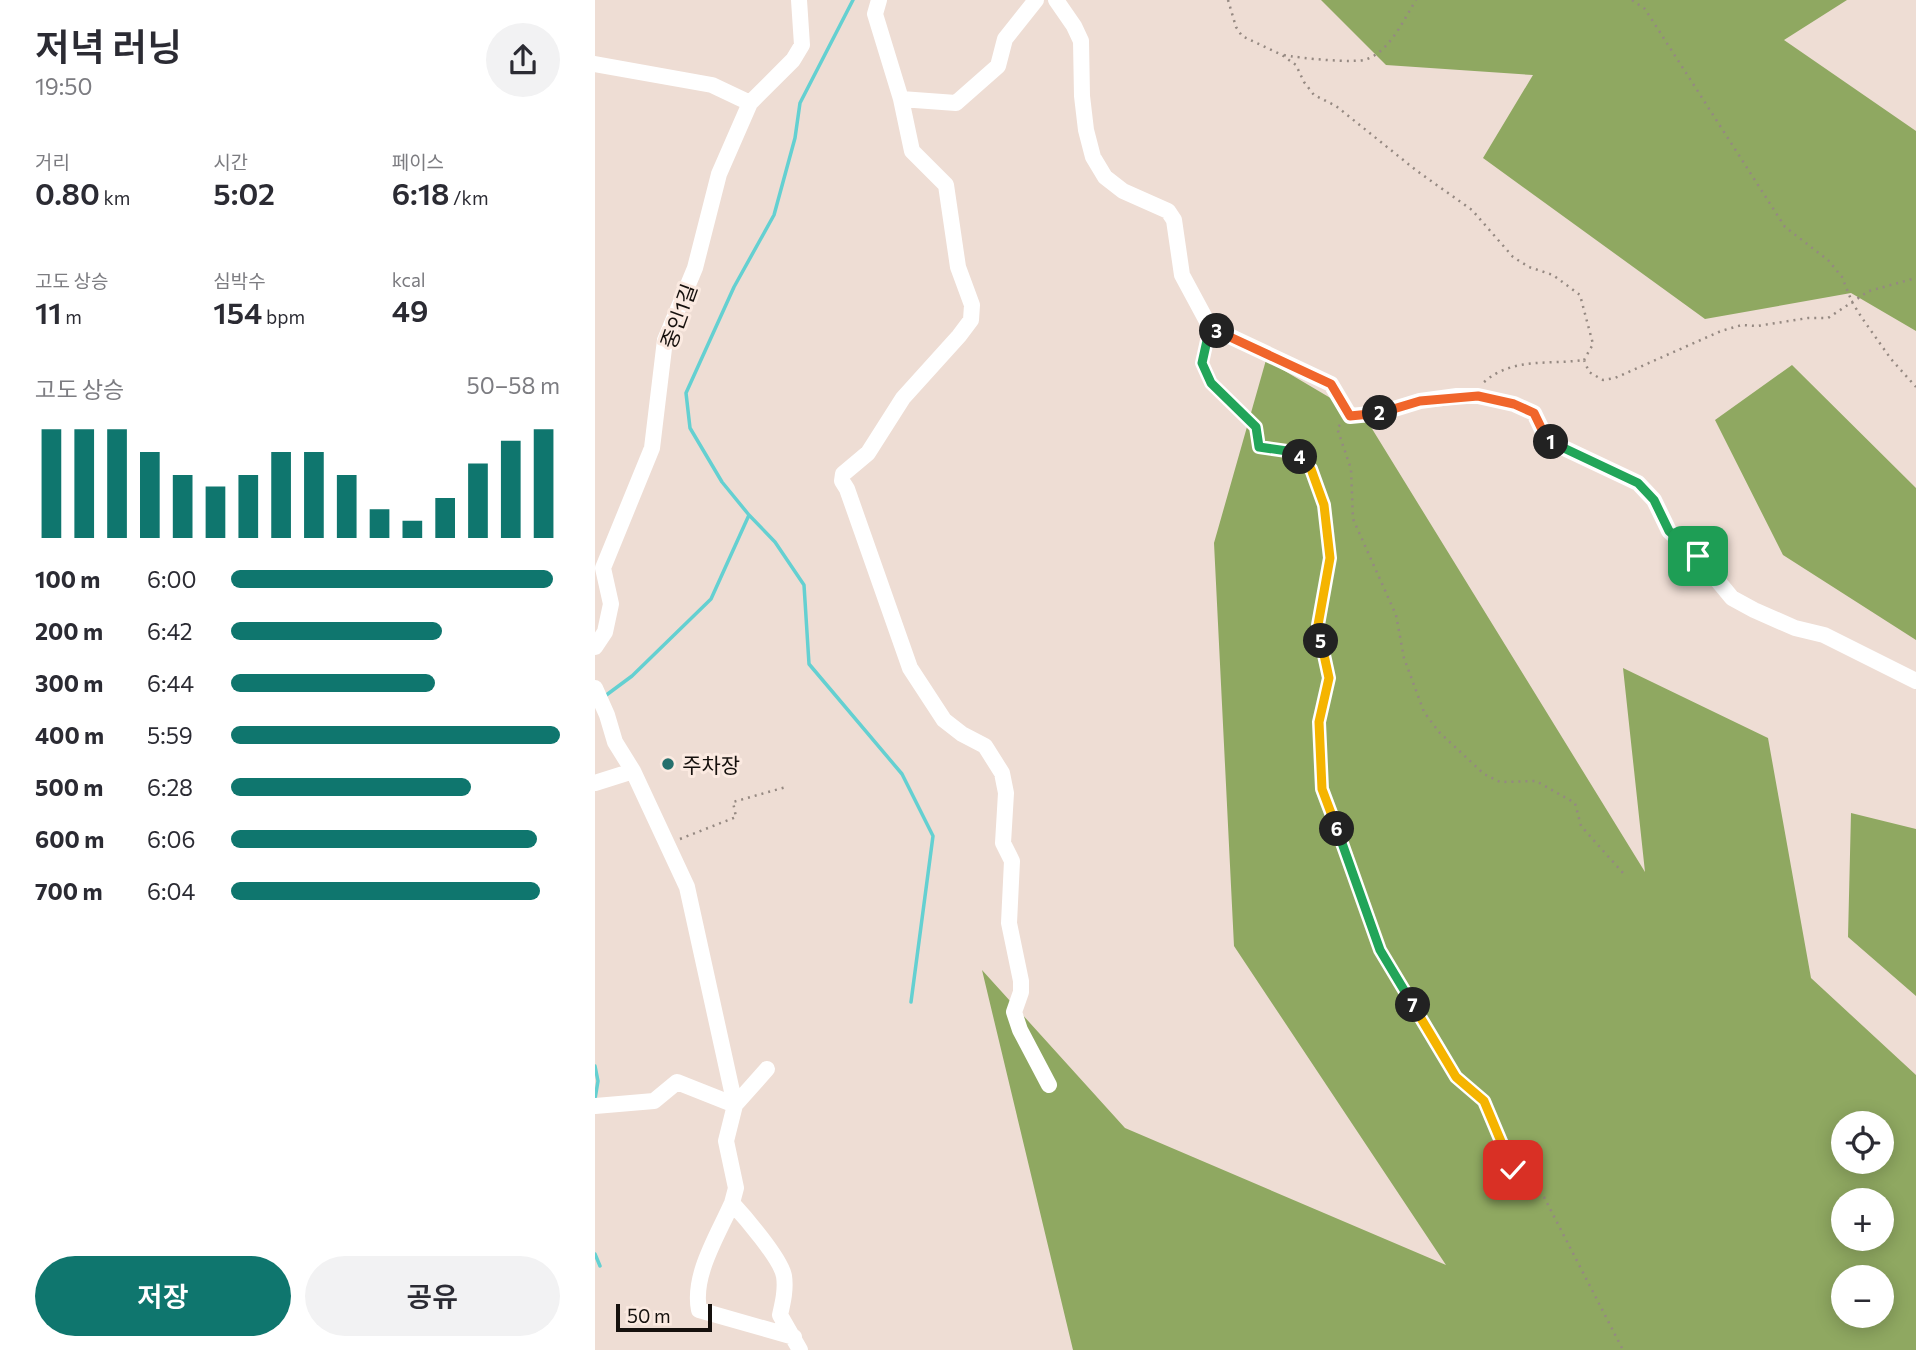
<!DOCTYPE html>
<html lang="ko">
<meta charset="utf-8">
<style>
:root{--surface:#fff;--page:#f2f2f3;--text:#2b2b33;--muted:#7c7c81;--accent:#0f766e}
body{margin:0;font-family:Commissioner,"Noto Sans KR",sans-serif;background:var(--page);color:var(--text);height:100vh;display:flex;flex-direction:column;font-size:26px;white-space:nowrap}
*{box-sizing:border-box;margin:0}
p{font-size:23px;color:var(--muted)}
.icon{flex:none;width:38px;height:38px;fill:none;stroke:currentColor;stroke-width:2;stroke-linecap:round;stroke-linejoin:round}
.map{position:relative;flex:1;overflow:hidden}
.sheet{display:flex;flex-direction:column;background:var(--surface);width:595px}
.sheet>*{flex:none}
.buttons{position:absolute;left:1236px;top:1111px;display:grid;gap:14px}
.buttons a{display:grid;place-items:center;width:63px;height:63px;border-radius:50%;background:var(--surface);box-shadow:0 4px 18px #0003;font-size:35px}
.scale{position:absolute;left:21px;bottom:18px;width:96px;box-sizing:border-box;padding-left:7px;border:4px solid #15100d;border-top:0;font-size:19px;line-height:24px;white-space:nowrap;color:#15100d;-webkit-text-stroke:5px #fbeae1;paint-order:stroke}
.pin{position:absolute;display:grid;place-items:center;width:60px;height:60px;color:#fff;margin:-30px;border-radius:14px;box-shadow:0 4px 10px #0006}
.km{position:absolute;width:35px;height:35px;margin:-18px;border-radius:50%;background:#222;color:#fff;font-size:19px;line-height:35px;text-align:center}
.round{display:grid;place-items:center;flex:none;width:74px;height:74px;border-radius:37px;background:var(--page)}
.head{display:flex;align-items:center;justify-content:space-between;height:119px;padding:0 35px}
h1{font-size:38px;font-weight:600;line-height:52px}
.metrics{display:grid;grid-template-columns:repeat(3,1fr);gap:10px;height:119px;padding:7px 35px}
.metrics div{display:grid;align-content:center}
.metrics b{font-size:30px;font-weight:600}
.metrics small{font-size:19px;font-weight:400}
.metrics p{font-size:19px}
.chart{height:196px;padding:14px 35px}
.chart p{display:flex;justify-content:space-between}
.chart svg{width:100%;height:126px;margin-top:7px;stroke:var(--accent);stroke-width:6}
.action{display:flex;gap:14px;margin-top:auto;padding:14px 35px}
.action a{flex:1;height:80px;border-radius:42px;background:var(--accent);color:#fff;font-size:28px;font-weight:600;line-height:80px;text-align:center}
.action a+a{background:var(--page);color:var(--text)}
ul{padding:0 35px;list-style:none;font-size:23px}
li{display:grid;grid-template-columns:112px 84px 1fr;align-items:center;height:52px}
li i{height:18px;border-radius:9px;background:var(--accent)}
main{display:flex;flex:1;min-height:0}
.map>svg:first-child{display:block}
</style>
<main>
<section class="sheet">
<div class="head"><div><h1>저녁 러닝</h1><p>19:50</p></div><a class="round"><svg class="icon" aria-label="share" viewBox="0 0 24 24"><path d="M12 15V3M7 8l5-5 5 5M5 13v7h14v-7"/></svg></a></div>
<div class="metrics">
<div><p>거리</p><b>0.80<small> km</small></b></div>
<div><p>시간</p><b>5:02</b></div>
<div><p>페이스</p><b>6:18<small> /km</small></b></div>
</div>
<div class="metrics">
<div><p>고도 상승</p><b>11<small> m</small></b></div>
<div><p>심박수</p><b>154<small> bpm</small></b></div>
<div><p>kcal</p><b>49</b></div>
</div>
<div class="chart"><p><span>고도 상승</span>50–58 m</p>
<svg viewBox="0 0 160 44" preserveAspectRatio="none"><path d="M5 44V6M15 44V6M25 44V6M35 44V14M45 44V22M55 44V26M65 44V22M75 44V14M85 44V14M95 44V22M105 44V34M115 44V38M125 44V30M135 44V18M145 44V10M155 44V6"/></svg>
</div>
<ul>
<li><b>100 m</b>6:00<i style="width:98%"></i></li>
<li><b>200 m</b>6:42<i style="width:64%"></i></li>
<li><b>300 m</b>6:44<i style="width:62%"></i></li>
<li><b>400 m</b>5:59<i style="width:100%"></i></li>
<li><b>500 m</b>6:28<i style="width:73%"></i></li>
<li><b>600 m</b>6:06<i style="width:93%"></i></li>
<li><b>700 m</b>6:04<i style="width:94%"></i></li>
</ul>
<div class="action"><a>저장</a><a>공유</a></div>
</section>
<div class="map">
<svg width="1321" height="1350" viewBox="0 0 1321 1350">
<rect width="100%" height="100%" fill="#eeddd4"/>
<path fill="#8fa861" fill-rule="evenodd" d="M726,0H1252L1189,40L1321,131V331L1256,293L1110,319L888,158L938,75L791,65Z
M671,360L771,419L1050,872L1028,668L1173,738L1216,978L1321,1075V1350H478L387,970L530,1128L851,1265L639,946L619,543ZM1248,1124H1286V1162H1248ZM1248,1200H1286V1239H1248ZM1248,1278H1286V1316H1248Z
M1197,365L1321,488V640L1188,555L1120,420Z
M1256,813L1321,829V996L1253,937Z"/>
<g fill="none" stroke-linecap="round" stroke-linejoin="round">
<path stroke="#64d0d1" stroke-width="3.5" d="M154,515L180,542L209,585L214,664L307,774L338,836L316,1002
M10,696L37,676L116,599L154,515L127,482L95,428L91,393L139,287L179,215L200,138L205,103L258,0
M0,1066L3,1081L0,1099
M0,1254L5,1266"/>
<path stroke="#958982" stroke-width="2.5" stroke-dasharray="2 5" stroke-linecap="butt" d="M633,0L641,27L647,36L687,55L701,65L709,82L719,95L741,106L822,171L877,210L918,257L934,267L958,275L985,295L998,344L989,360
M1037,0L1050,9L1190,227L1233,260L1247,277L1257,302L1267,318L1296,359L1321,387
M689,55C703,58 762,64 772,59C795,51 809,19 821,0
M612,339L607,364L616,383L661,427L664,447L699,452L716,469L729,505L735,558L723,625L734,678L724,722L727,789L785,950L861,1077L889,1101L918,1170L949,1197L1028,1350
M989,360L994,372L1008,380L1020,378L1126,331L1147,325L1162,326L1213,318H1233L1274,291L1321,278
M889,382C918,357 953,365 989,360
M745,425L742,428L756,469L758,519L801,615L809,658L829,712L844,732L889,774L905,782L941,781L980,803L986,826L1028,873
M85,839L141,817L138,802L191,787"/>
<path stroke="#fff" stroke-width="16" d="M284,0L280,14L306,99L317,151L351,185L363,267L377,305L376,320L364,336L308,398L273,453L248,474L247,481L252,489L315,668L349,720L367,734L390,746L407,773L411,793L408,843L417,861L414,923L426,981V992L419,1012L425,1030L454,1085
M461,0L479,26L486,41L487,96L491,130L498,157L510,177L528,191L573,211L579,220L587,275L615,327L736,384L755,416L786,413L825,401L862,396H883L919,404L939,413L952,440L1043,483L1059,500L1074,531L1103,557L1137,598L1159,610L1200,628L1229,635L1321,681
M0,64L117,85L155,103
M306,99L361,103L403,66L410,39L441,0
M0,647L10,632L16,604L8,568L57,448L70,340L100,268L124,174L155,103L198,60L207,45L204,0
M0,688L12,715L20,742L38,771L92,887L140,1105L131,1141L141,1188L137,1203C150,1217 186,1259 189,1276C191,1289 188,1302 185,1315L205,1350
M0,783L38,771
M0,1106L59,1101L82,1082L140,1105L172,1069
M137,1203C123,1235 97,1275 104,1310L199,1337"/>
</g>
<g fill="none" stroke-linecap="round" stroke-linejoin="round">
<g stroke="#fff" stroke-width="14">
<path id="split-1" d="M956,442L1043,483L1059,500L1074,531L1103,556"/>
</g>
<g stroke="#fff" stroke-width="14">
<path id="split-2" d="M785,413L825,401L883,396L919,404L939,413L952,440L956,442"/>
</g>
<g stroke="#fff" stroke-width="14">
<path id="split-3" d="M622,331L736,384L755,416L785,413"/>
</g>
<g stroke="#fff" stroke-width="14">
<path id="split-4" d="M622,331L615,327L607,363L616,383L661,427L664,447L699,452L705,457"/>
</g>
<g stroke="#fff" stroke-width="14">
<path id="split-5" d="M705,457L716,469L729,505L735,558L723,625L726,641"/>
</g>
<g stroke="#fff" stroke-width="14">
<path id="split-6" d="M726,641L734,678L724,722L727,789L742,829"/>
</g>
<g stroke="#fff" stroke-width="14">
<path id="split-7" d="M742,829L785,950L818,1005"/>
</g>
<g stroke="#fff" stroke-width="14">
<path id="split-8" d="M818,1005L861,1077L889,1101L918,1170"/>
</g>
<use href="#split-1" stroke="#22a559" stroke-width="9"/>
<use href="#split-2" stroke="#f0652b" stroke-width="9"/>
<use href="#split-3" stroke="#f0652b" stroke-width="9"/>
<use href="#split-4" stroke="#22a559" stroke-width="9"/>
<use href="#split-5" stroke="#f5b400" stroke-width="9"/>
<use href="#split-6" stroke="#f5b400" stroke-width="9"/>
<use href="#split-7" stroke="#22a559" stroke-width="9"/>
<use href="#split-8" stroke="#f5b400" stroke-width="9"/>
</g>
<circle fill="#25706d" stroke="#fbeae1" stroke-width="2.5" cx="73" cy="764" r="7"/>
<g text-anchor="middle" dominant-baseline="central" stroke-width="6" stroke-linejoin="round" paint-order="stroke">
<g font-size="21" fill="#15100d" stroke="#fbeae1">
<text transform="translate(83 316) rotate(-70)">중인1길</text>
</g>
<g font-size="21" fill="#15100d" stroke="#fbeae1" text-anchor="start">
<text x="87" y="764">주차장</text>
</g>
</g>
</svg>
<div class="buttons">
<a><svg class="icon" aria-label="locate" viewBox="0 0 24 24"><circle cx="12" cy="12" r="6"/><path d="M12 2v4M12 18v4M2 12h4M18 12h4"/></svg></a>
<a>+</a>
<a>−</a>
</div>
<div class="scale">50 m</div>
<div class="pin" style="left:1103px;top:556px;background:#1e9e55"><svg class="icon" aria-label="arrive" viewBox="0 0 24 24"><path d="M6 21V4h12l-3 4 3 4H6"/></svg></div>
<div class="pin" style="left:918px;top:1170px;background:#d93025"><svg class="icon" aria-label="check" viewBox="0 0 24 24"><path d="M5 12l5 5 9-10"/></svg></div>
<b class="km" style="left:956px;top:442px">1</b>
<b class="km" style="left:785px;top:413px">2</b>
<b class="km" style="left:622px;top:331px">3</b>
<b class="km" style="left:705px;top:457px">4</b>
<b class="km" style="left:726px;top:641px">5</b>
<b class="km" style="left:742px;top:829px">6</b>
<b class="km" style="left:818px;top:1005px">7</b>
</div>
</main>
